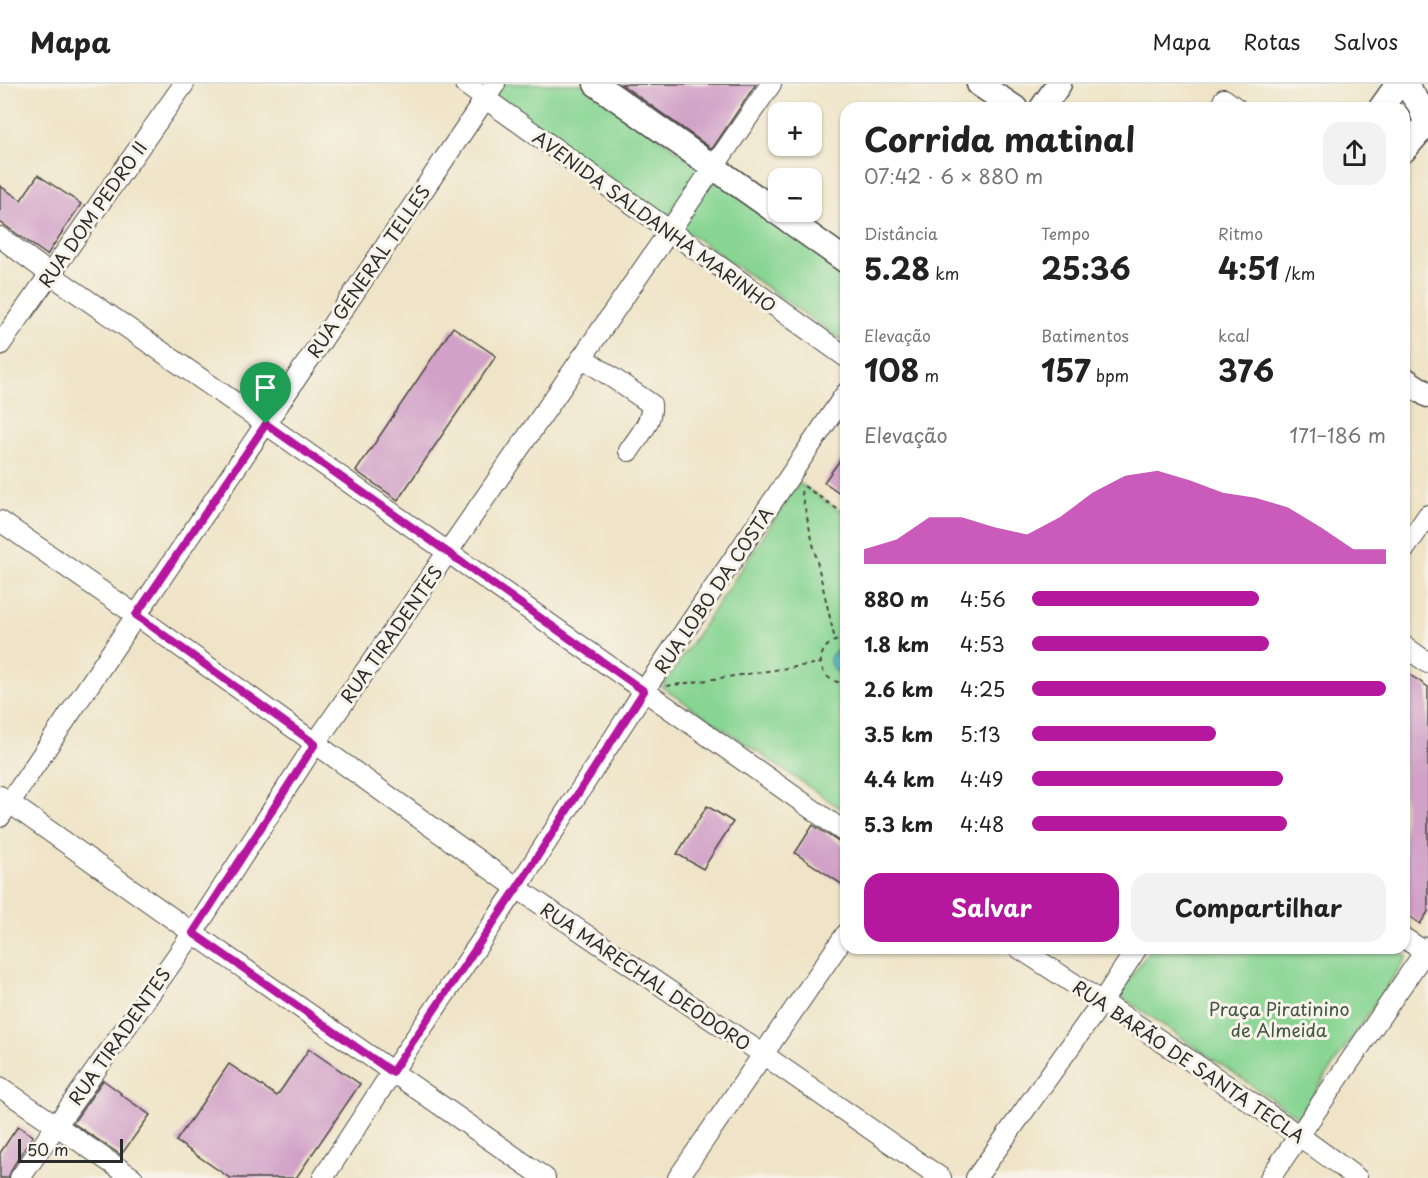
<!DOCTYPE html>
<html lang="pt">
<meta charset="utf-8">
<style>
:root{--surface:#fff;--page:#f2f2f2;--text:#222;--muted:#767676;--line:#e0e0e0;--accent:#b5179e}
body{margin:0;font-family:"Playpen Sans",sans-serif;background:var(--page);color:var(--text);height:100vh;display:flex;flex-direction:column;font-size:22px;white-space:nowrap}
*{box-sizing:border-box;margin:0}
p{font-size:20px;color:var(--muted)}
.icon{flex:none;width:33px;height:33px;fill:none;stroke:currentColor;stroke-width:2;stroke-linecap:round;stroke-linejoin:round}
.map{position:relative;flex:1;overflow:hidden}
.panel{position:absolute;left:840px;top:18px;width:570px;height:852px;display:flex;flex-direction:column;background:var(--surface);border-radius:18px;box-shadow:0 2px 4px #0004}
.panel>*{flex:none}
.fabs{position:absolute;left:768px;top:18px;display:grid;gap:12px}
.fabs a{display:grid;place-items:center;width:54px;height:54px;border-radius:12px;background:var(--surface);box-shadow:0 2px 4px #0004;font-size:30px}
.scale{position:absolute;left:18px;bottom:15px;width:105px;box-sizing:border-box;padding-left:6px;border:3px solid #2b2b2b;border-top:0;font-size:16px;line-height:21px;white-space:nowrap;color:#2b2b2b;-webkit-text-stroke:4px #f7f3e8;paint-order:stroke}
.pin{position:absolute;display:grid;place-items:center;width:51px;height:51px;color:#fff;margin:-62px -26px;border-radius:50% 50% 50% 0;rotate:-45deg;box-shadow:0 0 6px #0007}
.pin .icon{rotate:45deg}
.round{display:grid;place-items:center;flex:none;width:63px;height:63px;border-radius:18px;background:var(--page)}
.head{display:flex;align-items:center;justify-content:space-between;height:102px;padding:0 24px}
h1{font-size:33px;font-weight:700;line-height:45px}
.stats{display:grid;grid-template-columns:repeat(3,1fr);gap:9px;height:102px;padding:6px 24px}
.stats div{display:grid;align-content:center}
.stats b{font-size:30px;font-weight:700}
.stats small{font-size:16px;font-weight:400}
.stats p{font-size:16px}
.chart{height:168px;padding:12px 24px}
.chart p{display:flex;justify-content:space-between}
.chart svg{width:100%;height:108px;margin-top:6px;fill:var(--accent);opacity:.7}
.primary-button{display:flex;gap:12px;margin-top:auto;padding:12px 24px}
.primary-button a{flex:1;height:69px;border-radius:18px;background:var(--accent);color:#fff;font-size:24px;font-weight:700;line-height:69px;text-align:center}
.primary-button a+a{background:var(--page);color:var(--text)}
ul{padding:0 24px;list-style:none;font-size:20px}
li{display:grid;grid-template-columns:96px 72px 1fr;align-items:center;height:45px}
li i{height:15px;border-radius:8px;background:var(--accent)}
header{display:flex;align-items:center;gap:36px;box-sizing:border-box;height:84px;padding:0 30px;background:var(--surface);border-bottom:2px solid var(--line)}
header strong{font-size:28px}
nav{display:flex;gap:33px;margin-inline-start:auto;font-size:21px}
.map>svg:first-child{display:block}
</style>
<header>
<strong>Mapa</strong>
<nav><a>Mapa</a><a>Rotas</a><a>Salvos</a></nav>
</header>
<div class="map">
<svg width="1428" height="1094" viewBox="0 0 1428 1094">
<rect width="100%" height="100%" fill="#f7f3e8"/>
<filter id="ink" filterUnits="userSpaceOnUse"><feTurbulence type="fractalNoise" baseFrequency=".0167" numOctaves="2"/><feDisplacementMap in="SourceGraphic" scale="12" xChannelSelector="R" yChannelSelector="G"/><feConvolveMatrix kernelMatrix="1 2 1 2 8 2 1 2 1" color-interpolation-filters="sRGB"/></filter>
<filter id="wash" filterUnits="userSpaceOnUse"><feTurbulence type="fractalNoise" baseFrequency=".008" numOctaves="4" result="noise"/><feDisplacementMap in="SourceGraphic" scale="24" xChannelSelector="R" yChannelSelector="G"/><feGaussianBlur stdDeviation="1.35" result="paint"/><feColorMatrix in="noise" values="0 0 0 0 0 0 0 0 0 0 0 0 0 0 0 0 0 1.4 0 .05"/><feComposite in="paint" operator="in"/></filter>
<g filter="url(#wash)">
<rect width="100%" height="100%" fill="#efe4c7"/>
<path fill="#88d593" stroke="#5a805f" stroke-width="1.5" d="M502,0H584L702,84L668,133L493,13Z
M715,93L846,187V259L679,142Z
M799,399L846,431V728L662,603Z
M1151,864H1394L1407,873L1298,1033L1119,911Z"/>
<path fill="#49b4c7" stroke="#3a7079" stroke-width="1.5" d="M843,564L846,565V589C827,590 824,568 843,564Z"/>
<g id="blocks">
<path fill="#d1a1c7" d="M621,0H756L712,65Z
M38,91L81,120L47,171L0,138V102L21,116Z
M453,243L496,272L398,416L356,387Z
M846,368V413L824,398Z
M1404,587L1428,603V828L1420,840L1404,828Z
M707,722L733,738L703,785L677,770Z
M813,741L846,763V803L795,769Z
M309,965L360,1000L296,1094H230L176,1057L229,980L277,1012Z
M103,996L121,1009L120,1010L150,1031L121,1071L73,1039Z
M18,1042L33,1052L14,1081L8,1094H0V1069Z"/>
</g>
</g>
<g filter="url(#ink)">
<use href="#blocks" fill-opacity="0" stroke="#484742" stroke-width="1.5"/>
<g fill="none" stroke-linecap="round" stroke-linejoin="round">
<g stroke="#484742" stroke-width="22">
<path id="minor" d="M465,0L846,273
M1224,15L1236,24
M0,153L50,190L266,340L846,749
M0,261L184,0
M582,273L651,320C653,338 638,353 629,367
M0,437L136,531L517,804L764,971L941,1094
M1404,466L1428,431
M1404,562L1428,579
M0,712L193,849L545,1094
M0,733L495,0
M1404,854L1428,870
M1019,864C1133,938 1248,1013 1357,1094
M0,1003L133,1094
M20,1094L56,1042L193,849L315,660L771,0
M323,1094L392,988L517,804L644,607L846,309
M678,1094L846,850
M976,1094L1102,918L1137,864
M1270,1094L1428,863"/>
</g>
<g stroke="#484742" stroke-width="27">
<path id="major" d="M596,0L846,177
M979,0L1015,24
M1405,0L1420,21L1426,40
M1042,24L1059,0
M1381,24L1398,0
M1404,66L1428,38
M1404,295L1428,311"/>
</g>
<path stroke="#484742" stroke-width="2" stroke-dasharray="4.5 4.5" stroke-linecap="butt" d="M804,402L846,431
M801,407L835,556
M846,555C813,555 812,599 846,599
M667,602L821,579"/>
<use href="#minor" stroke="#fff" stroke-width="20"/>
<use href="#major" stroke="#fff" stroke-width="24"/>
</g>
</g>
<g fill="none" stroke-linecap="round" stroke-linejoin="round" filter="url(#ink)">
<g stroke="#fff" stroke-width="12">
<path id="route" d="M266,340L644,607L517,804L392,988L193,849L315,660L136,531Z"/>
</g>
<use href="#route" stroke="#b5179e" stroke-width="8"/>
</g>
<g text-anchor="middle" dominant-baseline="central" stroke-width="6" stroke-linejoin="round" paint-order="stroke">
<g font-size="18" fill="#2b2b2b" stroke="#f7f3e8">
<text transform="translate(92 130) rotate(-55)">RUA DOM PEDRO II</text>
<text transform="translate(655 137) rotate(36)">AVENIDA SALDANHA MARINHO</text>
<text transform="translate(368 187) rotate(-56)">RUA GENERAL TELLES</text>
<text transform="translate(713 506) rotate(-56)">RUA LOBO DA COSTA</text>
<text transform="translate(391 550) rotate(-55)">RUA TIRADENTES</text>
<text transform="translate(646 892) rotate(34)">RUA MARECHAL DEODORO</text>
<text transform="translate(119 952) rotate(-55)">RUA TIRADENTES</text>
<text transform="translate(1189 977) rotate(34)">RUA BARÃO DE SANTA TECLA</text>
</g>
<g font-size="18" fill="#425645" stroke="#f7f3e8">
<text x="1279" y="924">Praça Piratinino<tspan x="1279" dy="21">de Almeida</tspan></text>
</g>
</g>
</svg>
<div class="fabs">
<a>+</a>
<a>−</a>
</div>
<div class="scale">50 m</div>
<div class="pin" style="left:266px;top:340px;background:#1e9e55"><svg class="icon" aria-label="arrive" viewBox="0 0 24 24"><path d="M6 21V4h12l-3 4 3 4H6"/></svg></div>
<section class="panel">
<div class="head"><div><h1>Corrida matinal</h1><p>07:42 · 6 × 880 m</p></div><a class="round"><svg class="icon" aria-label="share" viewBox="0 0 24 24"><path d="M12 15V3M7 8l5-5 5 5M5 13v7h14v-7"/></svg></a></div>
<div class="stats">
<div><p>Distância</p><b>5.28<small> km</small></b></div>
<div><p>Tempo</p><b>25:36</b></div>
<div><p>Ritmo</p><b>4:51<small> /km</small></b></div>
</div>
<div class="stats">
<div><p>Elevação</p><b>108<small> m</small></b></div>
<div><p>Batimentos</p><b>157<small> bpm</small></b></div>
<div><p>kcal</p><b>376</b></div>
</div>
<div class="chart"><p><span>Elevação</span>171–186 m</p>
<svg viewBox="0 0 160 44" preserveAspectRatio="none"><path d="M0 44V38L10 34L20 25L30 25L40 29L50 32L60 25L70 15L80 8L90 6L100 10L110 15L120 17L130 21L140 29L150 38L160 38V44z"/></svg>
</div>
<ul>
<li><b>880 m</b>4:56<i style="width:64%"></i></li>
<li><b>1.8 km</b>4:53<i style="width:67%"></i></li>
<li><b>2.6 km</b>4:25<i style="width:100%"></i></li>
<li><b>3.5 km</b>5:13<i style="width:52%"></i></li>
<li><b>4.4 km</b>4:49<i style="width:71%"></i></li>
<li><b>5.3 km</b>4:48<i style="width:72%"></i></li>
</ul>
<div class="primary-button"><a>Salvar</a><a>Compartilhar</a></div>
</section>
</div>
